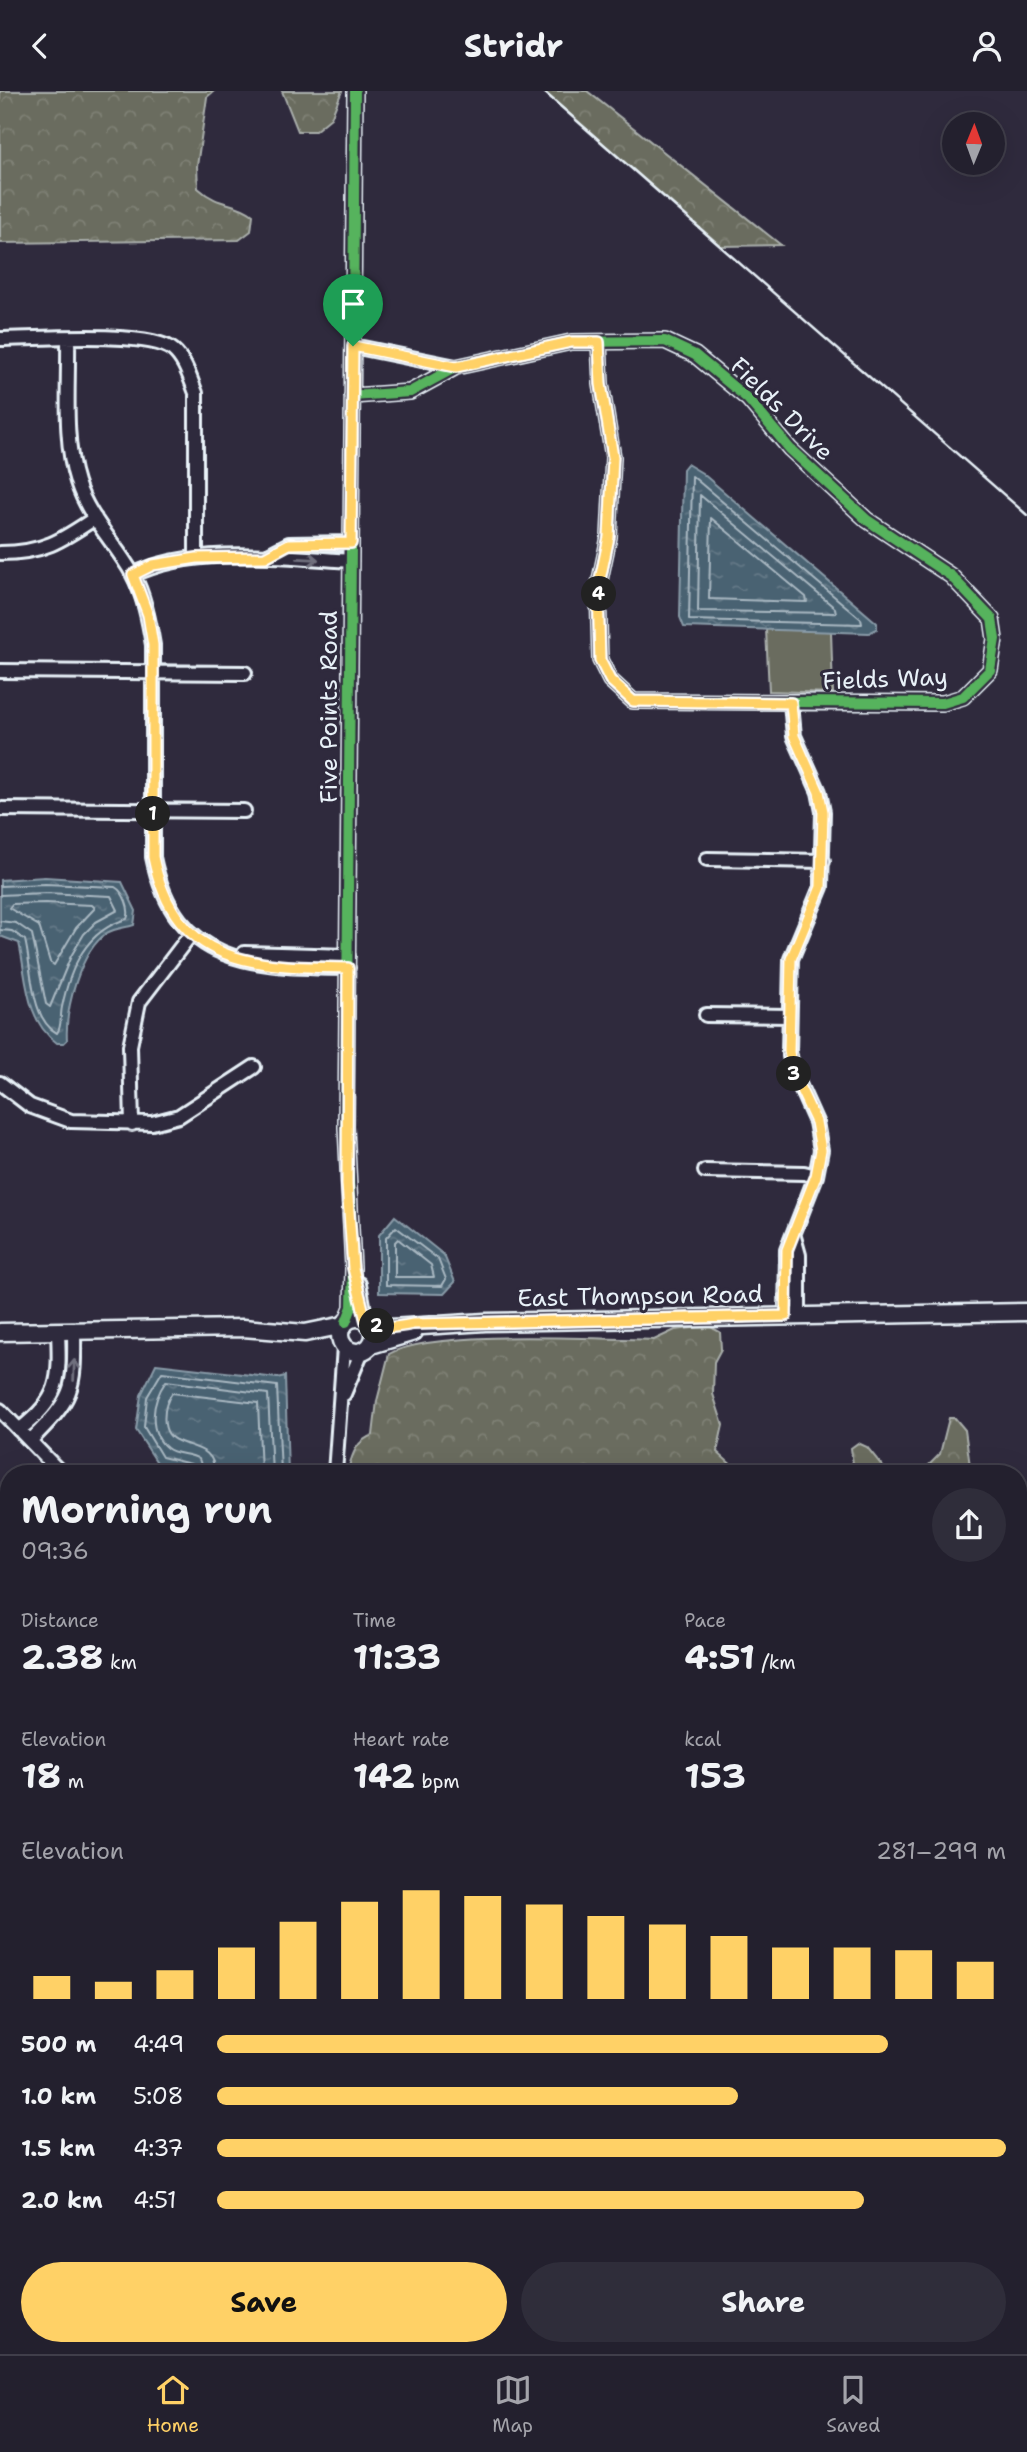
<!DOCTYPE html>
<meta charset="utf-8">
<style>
:root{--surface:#23202e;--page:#2f2d3a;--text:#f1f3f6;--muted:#a3a3aa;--line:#403e4a;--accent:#ffd166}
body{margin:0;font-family:"Shantell Sans",sans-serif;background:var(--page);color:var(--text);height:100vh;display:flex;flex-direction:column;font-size:26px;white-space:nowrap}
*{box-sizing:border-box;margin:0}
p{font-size:23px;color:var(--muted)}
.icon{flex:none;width:38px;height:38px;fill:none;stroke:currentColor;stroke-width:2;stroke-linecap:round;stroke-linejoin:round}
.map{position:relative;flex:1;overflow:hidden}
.side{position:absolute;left:0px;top:1374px;width:1027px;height:891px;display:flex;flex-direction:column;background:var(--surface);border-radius:28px 28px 0 0;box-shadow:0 7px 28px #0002,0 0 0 2px var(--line)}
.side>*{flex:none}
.needle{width:46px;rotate:1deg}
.buttons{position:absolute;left:942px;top:21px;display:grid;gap:14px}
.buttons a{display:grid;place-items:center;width:63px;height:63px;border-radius:50%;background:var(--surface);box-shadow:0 7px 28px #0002,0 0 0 2px var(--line);font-size:35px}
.pin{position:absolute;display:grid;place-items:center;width:60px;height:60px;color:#fff;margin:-72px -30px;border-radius:50% 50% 50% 0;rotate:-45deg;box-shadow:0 0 7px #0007}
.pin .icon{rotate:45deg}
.km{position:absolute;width:35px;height:35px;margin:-18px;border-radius:50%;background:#222;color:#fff;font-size:19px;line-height:35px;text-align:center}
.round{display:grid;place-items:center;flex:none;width:74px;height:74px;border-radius:37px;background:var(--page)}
.head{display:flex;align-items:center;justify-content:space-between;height:119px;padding:0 21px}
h1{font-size:38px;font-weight:700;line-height:52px}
.metrics{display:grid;grid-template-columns:repeat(3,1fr);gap:10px;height:119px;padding:7px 21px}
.metrics div{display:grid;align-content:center}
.metrics b{font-size:35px;font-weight:700}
.metrics small{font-size:19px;font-weight:400}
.metrics p{font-size:19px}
.chart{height:196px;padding:14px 21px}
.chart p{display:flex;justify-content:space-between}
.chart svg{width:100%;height:126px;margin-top:7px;stroke:var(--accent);stroke-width:6}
.button{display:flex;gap:14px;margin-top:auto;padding:14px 21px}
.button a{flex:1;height:80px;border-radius:42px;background:var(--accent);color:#111;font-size:28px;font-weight:700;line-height:80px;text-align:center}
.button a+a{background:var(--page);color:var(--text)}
ul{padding:0 21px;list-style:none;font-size:23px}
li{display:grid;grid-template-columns:112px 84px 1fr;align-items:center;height:52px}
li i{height:18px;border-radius:9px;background:var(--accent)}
header{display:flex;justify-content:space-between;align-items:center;height:91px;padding:0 21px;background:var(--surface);font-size:32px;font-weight:700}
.tabs{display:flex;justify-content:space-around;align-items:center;height:98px;border-top:2px solid var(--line);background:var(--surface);font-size:19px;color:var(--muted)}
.tabs a{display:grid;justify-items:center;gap:4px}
.tabs .active{color:var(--accent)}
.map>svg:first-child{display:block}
</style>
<header><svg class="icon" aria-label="back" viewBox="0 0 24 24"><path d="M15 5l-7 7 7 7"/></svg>Stridr<svg class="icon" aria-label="person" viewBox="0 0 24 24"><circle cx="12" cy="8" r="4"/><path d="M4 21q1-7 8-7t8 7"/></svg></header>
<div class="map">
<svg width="1027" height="2263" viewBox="0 0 1027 2263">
<defs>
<pattern id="forest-crowns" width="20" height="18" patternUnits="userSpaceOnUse" patternTransform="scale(1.75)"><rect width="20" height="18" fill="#6a6c5e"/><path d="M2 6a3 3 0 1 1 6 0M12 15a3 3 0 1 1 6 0" fill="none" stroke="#7f8176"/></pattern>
<pattern id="water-ripples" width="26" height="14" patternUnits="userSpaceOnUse" patternTransform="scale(1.75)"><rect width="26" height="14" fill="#4a6272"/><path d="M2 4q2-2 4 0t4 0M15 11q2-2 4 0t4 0" fill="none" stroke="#647987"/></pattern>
</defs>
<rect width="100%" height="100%" fill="#2f2a3d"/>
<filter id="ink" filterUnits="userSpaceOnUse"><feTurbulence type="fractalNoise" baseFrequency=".0143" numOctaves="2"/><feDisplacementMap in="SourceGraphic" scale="14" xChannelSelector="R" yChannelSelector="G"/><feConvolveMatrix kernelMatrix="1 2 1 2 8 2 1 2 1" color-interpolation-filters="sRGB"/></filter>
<g filter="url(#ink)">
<path fill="url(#forest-crowns)" stroke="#a9aeab" stroke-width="2" d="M0,0H214L207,6L197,75L198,97C220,117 233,109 253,124L251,140L239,149L0,152Z
M282,0H342L331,27L315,40H298Z
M543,0H587L781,154L721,155Z
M709,1235L720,1241L721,1258L714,1271L713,1303L723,1334L717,1361L735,1377L736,1382H347C352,1365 355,1350 373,1344L377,1310L389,1263C432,1238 598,1248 654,1249L675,1239Z
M949,1327H955L965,1339L971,1382H921L940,1363Z
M858,1352L867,1356L888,1382H854L851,1357Z
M1026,1448H1027V1652L1018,1641V1462Z
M1027,1715V1851L1019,1855L1018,1719Z"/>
<path fill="#6a6c5e" stroke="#a9aeab" stroke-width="2" d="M766,538L831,540L833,602L769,600Z"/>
<path fill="url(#water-ripples)" stroke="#899ba8" stroke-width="2" d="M687,373L702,382L877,532V538L869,542L684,536L680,526L683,378Z
M45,786L122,791L136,820L134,834C125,837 115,837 107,842C80,860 65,918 67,949L64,952H57C25,929 27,887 19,852L0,845V789Z
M395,1125L444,1164L455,1191L444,1203L379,1202V1144Z
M156,1273L277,1287L285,1285L288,1382H204L158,1373L136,1339L141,1304Z
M0,2022L9,2031V2224L0,2234Z
M376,2256H437L429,2263H377Z"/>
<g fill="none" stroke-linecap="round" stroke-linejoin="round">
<path stroke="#a9b8c2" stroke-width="2" d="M692,385L861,528L862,533L689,529Z
M700,404L835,517L836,522L698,520Z
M711,427L806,506L807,511L709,508Z
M0,795L45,793L115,796C124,801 131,819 127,828C86,839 70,877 62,916C60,925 62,936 57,942C30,928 32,876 25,849L12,840L0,839
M0,804L45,802L111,805L118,819L96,831L84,843L71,865L50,916L46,913L32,843L16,832L0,830
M45,812L92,814L95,817L76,837L54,874L50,871L39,835L9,817L12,813Z
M396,1136L438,1168L446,1188L442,1195L386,1194V1147Z
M398,1148L431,1174L434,1186H395V1151Z
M196,1382L191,1373L162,1366L144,1336L147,1306L162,1281L277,1295L281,1382
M204,1382L199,1368C190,1362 175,1364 167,1357C147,1340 152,1310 166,1290L268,1303L272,1382
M215,1382C214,1357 196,1358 178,1350C159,1343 163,1315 172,1302L258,1312L261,1382"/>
<path stroke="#899ba8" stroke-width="2.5" d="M297,2263L299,2259"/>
<g stroke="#e8f1f8" stroke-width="18">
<path id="minor" d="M0,248C34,248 150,239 173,259C185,269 190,287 196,302V467
M68,248C69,293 63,348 77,391C88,426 115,452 132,482C144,504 149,530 153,554V766C175,875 254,876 348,877
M353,255L456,276
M352,305L410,301L456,276L571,251L665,250L695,264L748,308L790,358L867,429L951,485L992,528L995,548L990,579L963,606L943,612L633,610L610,589L600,569L598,498L609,446L613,366L601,293L599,251
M0,462C43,462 61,450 95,427
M268,464L289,453L351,452
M133,484C193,454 285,466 351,470
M0,580L245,582
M0,718L244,720
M707,768L823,770
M244,862L348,865
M706,924L789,925
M0,992L30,1015L71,1030L152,1032L179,1025L254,976
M132,1033L130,955L139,911L191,843
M705,1080L804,1082L816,1085
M794,1146L799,1164V1224
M359,1193L366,1230
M786,1225L787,1159L816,1085L821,1059L816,1031L794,982L789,961L791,868L821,796L823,721L819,701L794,645L791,612
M346,1231L352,1216L353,1177L346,1036L355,0
M344,1303L362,1260
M0,1319L61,1382
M19,1339C60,1307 60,1290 58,1240
M30,1350C73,1307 75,1301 74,1240
M335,1382L344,1256
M0,1660L9,1659
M1018,1695L1027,1700
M0,1789H9
M1018,1824H1027
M1018,2179L1027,2180
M1018,2247L1027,2206
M716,2256L723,2263
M74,2263L80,2256
M203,2263L206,2256
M322,2263V2256
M549,2263L557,2256
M1015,2263L1017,2256"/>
</g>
<g stroke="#e8f1f8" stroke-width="21">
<path id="major" d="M340 1244a17 17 0 1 1 34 0a17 17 0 1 1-34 0Z
M370,1234L391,1237L485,1231L1027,1221
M0,1241L243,1237L305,1242L344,1234
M371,1254L414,1241"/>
</g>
<use href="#minor" stroke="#2f2a3d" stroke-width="12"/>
<use href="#major" stroke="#2f2a3d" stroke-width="16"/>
<path stroke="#e8f1f8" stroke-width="2.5" d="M543,0L1027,424"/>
<g stroke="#2f2a3d" stroke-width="15">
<path id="cycleway" d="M352,305L410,301L456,276L571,251L665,250L695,264L748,308L790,358L867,429L951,485L992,528L995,548L990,579L963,606L943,612L633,610L610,589L600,569L598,498L609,446L613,366L601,293L599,251
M346,1231L352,1216L353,1177L346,1036L355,0"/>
</g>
<use href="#cycleway" stroke="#56b35d" stroke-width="10"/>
</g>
<defs><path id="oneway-shaft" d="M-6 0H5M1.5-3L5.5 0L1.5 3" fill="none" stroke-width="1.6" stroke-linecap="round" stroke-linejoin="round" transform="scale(1.75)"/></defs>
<g stroke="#70707e">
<use href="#oneway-shaft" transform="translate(308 468) rotate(3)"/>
<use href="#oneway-shaft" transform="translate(74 1279) rotate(-88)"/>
</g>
</g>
<g fill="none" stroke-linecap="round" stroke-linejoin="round" filter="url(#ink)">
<g stroke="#fff" stroke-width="14">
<path id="route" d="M571,251H599L601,293L613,366L609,446L598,498L600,569L610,589L633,610L791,612L794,645L819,701L823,721L821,796L791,868L789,961L793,982L816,1031L821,1059L816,1085L787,1159L786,1225L413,1233C398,1236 378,1240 366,1230L353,1177L347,1093L348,877C254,876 175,875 153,766V554L148,524L133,484L153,474L197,467L265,466L289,453L351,452L353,255L456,276Z"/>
</g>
<use href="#route" stroke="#ffd166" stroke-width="9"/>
</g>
<g text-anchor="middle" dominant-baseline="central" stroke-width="6" stroke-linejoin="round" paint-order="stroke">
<g font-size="24" fill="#e8f1f8" stroke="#2f2a3d">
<text transform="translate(782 318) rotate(45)">Fields Drive</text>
<text transform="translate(885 588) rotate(-2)">Fields Way</text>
<text transform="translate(329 616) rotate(-90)">Five Points Road</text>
<text transform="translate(640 1205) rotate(-1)">East Thompson Road</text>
</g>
</g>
</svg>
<div class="buttons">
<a><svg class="needle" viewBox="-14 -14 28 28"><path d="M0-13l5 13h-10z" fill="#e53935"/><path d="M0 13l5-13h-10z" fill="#a3a3aa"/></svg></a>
</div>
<div class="pin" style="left:353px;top:255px;background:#1e9e55"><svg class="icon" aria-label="arrive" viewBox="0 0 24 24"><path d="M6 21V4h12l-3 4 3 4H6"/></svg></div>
<b class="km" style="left:153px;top:723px">1</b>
<b class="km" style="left:377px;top:1235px">2</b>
<b class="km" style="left:794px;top:983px">3</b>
<b class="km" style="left:599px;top:503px">4</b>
<section class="side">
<div class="head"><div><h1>Morning run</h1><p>09:36</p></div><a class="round"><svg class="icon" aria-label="share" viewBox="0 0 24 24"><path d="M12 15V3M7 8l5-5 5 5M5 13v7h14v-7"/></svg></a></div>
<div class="metrics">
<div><p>Distance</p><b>2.38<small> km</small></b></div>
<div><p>Time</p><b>11:33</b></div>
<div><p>Pace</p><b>4:51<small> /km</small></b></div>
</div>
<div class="metrics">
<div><p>Elevation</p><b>18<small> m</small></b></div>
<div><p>Heart rate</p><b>142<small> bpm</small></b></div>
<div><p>kcal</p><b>153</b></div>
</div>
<div class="chart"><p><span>Elevation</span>281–299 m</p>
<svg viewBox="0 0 160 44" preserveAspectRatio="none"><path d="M5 44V36M15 44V38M25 44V34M35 44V26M45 44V17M55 44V10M65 44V6M75 44V8M85 44V11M95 44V15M105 44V18M115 44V22M125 44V26M135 44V26M145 44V27M155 44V31"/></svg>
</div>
<ul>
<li><b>500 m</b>4:49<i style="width:85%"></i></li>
<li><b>1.0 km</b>5:08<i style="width:66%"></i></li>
<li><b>1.5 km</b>4:37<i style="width:100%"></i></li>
<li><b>2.0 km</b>4:51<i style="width:82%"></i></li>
</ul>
<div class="button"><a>Save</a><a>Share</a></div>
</section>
</div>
<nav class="tabs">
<a class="active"><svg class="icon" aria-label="home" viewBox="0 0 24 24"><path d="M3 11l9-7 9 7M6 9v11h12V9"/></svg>Home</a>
<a><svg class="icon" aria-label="map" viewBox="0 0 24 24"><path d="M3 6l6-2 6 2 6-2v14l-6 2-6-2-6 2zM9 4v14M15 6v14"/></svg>Map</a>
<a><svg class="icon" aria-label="saved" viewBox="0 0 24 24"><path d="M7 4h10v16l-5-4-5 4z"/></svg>Saved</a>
</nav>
